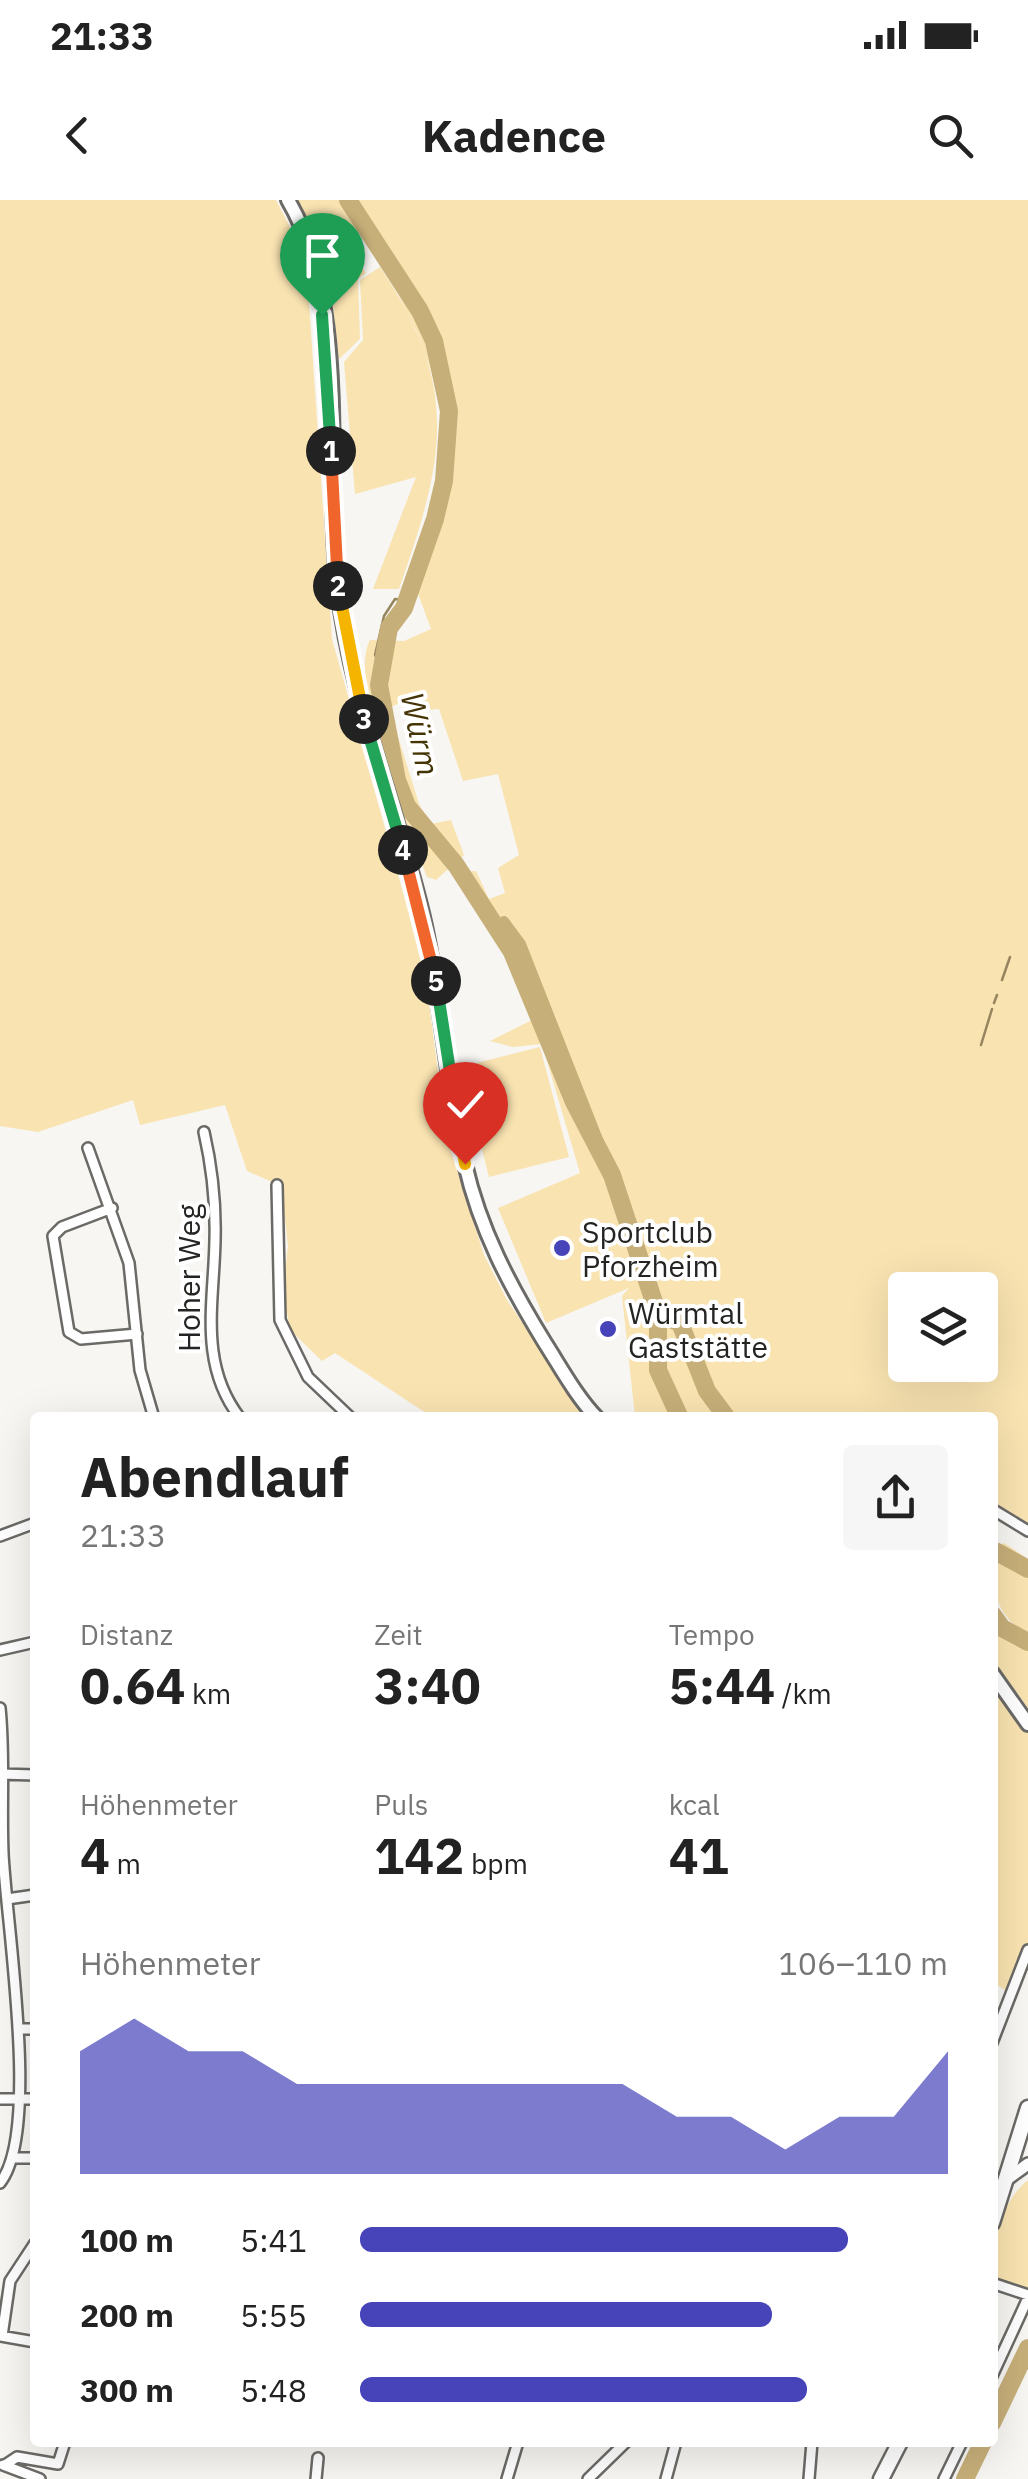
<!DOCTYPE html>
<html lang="de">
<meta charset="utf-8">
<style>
:root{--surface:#fff;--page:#f6f6f6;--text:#222;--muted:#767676;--accent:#4744ba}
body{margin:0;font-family:"IBM Plex Sans",sans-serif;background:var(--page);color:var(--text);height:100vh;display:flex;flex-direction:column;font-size:38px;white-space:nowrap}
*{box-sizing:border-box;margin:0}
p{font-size:32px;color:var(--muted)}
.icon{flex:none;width:55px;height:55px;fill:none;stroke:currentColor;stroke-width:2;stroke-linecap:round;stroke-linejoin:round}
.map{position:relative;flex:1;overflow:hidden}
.sheet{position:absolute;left:30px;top:1212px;width:968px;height:1035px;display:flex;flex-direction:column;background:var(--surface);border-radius:10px;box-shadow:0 10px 40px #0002}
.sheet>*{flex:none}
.buttons{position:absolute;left:888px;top:1072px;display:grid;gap:20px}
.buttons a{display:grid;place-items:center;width:110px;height:110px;border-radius:10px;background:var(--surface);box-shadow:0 10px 40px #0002;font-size:50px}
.pin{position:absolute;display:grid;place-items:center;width:85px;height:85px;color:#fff;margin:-102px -42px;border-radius:50% 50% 50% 0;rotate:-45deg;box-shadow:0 0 10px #0007}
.pin .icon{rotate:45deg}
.km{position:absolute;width:50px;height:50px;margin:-25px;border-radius:50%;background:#222;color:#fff;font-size:28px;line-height:50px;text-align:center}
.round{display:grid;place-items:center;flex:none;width:105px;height:105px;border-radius:10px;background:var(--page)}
.headline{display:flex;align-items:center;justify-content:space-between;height:170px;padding:0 50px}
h1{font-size:55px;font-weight:800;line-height:75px}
.metrics{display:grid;grid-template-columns:repeat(3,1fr);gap:15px;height:170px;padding:10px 50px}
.metrics div{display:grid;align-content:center}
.metrics b{font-size:50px;font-weight:800}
.metrics small{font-size:28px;font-weight:400}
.metrics p{font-size:28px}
.chart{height:280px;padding:20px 50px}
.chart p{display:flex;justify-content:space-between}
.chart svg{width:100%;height:180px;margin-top:10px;fill:var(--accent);opacity:.7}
ul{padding:0 50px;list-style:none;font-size:32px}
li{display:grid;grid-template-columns:160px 120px 1fr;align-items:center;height:75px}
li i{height:25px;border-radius:12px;background:var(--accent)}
.status{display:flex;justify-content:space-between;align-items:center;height:70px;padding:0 50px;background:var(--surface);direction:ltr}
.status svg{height:28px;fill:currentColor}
header{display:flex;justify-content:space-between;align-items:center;height:130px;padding:0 50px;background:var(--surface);font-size:45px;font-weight:800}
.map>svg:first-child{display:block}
</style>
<div class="status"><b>21:33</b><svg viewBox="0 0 49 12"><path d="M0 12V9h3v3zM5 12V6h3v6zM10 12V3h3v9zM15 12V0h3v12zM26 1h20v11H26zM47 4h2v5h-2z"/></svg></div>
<header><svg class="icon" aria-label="back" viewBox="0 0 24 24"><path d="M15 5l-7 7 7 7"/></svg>Kadence<svg class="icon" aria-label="search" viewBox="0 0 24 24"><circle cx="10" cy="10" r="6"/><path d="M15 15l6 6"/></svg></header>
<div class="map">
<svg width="1028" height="2279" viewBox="0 0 1028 2279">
<rect width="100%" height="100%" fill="#f7f6f2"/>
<path fill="#f9e3b1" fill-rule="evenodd" d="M0,0H276L292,31L309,103L332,439L424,767L447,939L484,1055L507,1100L586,1217H432L335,1153L322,1161L290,1130L283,1091L288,1046L281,986L247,971L225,905L140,925L133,900L38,932L0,926Z
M295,0H1028V1328L993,1305L992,1218L635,1217L622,1096L629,1088L546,1123L498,1008L580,973L542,844L513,847L490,841L538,817L515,765L457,672L476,671L489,699L505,693L498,668L519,655L498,574L463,581L439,509L421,510L412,497L389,508L419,604L431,624L451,620L464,655L436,680L427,677C409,627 347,483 370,440L404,441L431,429L416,388L401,390C456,249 459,209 388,74C377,53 387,51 367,27L347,43C322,35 308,22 295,0ZM905,1090H980V1165H905Z
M332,44L357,60L366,73L358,79L360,139L339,159L329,67Z
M380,67C462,187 444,261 399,389H373L416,277L355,294L344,162L363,140L360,80Z
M540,847L569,957L489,977L461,867Z
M1004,1343L1028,1359V1435C993,1413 992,1388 993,1349Z
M992,1420L1028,1450V1508L993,1460Z
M992,1481L1028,1530V1744L1009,1793L993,1782Z
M1028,1980V2092L993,2076C993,2042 1000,2003 1028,1980Z"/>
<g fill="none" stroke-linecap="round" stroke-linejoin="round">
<path stroke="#96855f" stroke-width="2.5" d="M382,465L375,455L384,416L395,399L407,400
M1002,780L1010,757
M994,803L997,795
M981,845L992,809"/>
<path stroke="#c7af79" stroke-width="10" d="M504,721L521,744L612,975"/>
<path stroke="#c7af79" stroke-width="18" d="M348,0L420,111L434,141L449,211L444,281L435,319L404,408L389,428L379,485L397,580L407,606L456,665L512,752L574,902L612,975L658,1114V1170L680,1218
M658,1114L680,1123L707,1191L727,1218
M995,1351L1028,1369
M992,1414L1002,1428L1028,1442
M992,2223L1028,2148
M965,2279L983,2242"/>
<g stroke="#6b6a67" stroke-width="14">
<path id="minor" d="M204,932C212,967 216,1003 215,1040C214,1102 198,1164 240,1218
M88,948L129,1063L140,1170L154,1218
M277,985L280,1120L308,1177L351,1218
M112,1008L62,1027L53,1036L69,1132L81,1139L137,1134
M992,1309L1028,1331
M0,1336L35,1323
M0,1450L35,1442
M0,1508C5,1556 1,1605 3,1653C6,1723 41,1932 0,1983
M0,1574L35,1575
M7,1699L35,1695
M19,1829H35
M992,1843L1028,1750
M0,1899H35
M15,1958H35
M992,2083L1028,2095
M0,2136L35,2142
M2,2136L10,2081L35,2043
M992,2176L1028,2098
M3,2265L40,2279
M5,2265L17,2257L58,2264L65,2242
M316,2279L318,2258
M507,2279L518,2242
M588,2279L626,2242
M666,2279L676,2242
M809,2279L812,2242
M944,2279L962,2242"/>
</g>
<g stroke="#6b6a67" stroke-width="16">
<path id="tertiary" d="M1006,1980L1028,1964"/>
</g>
<g stroke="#6b6a67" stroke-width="18">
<path id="secondary" d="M288,0C351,107 324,268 338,388C351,502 397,606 423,717C442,799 446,883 465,964C480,1030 510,1086 545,1143C561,1168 576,1196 597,1218
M992,1473L1028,1524"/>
</g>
<g stroke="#6b6a67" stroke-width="19">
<path id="primary" d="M992,2023L1028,1908
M881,2279L900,2242"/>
</g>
<use href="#minor" stroke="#fff" stroke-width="9"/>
<use href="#tertiary" stroke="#fff" stroke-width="11"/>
<use href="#secondary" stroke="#fff" stroke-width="12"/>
<use href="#primary" stroke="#fff" stroke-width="14"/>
</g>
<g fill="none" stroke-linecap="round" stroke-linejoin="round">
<g stroke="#fff" stroke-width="20">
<path id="split-1" d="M322,115L331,251"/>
</g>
<g stroke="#fff" stroke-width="20">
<path id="split-2" d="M331,251L338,386"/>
</g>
<g stroke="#fff" stroke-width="20">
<path id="split-3" d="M338,386L364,519"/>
</g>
<g stroke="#fff" stroke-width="20">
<path id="split-4" d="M364,519L403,650"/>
</g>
<g stroke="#fff" stroke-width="20">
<path id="split-5" d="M403,650L436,781"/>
</g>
<g stroke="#fff" stroke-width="20">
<path id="split-6" d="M436,781L457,916"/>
</g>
<g stroke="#fff" stroke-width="20">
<path id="split-7" d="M457,916L465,964"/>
</g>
<use href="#split-1" stroke="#22a559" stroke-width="12"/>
<use href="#split-2" stroke="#f0652b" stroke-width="12"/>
<use href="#split-3" stroke="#f5b400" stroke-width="12"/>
<use href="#split-4" stroke="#22a559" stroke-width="12"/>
<use href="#split-5" stroke="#f0652b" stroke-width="12"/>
<use href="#split-6" stroke="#22a559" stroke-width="12"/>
<use href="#split-7" stroke="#f5b400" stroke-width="12"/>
</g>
<g fill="#4744ba" stroke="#fff" stroke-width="4">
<circle cx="562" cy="1048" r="10"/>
<circle cx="608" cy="1129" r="10"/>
</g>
<g text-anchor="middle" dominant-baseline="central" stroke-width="8" stroke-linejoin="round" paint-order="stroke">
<g font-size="30" fill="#242423" stroke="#fff" text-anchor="start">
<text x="582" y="1031">Sportclub<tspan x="582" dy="34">Pforzheim</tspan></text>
<text x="628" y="1112">Würmtal<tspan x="628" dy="34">Gaststätte</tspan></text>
</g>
<g font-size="30" fill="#242423" stroke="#fff">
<text transform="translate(188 1078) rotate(-90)">Hoher Weg</text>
</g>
<g font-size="32" font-style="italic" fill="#453406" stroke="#fff">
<text transform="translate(421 534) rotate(78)">Würm</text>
</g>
</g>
</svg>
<div class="buttons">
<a><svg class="icon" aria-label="layers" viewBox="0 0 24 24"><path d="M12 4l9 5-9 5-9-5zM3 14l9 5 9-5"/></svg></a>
</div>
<div class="pin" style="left:322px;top:115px;background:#1e9e55"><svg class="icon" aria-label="arrive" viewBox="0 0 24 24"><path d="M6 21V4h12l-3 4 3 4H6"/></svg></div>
<div class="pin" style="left:465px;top:964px;background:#d93025"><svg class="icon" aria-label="check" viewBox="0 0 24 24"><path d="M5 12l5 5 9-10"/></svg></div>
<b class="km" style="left:331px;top:251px">1</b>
<b class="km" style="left:338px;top:386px">2</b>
<b class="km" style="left:364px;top:519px">3</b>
<b class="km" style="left:403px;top:650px">4</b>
<b class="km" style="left:436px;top:781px">5</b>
<section class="sheet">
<div class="headline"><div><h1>Abendlauf</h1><p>21:33</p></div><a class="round"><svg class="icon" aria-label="share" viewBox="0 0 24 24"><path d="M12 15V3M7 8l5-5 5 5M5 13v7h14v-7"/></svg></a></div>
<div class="metrics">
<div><p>Distanz</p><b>0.64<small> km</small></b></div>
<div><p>Zeit</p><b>3:40</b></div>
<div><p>Tempo</p><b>5:44<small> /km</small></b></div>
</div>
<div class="metrics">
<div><p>Höhenmeter</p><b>4<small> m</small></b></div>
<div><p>Puls</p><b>142<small> bpm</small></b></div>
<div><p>kcal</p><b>41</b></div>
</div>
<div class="chart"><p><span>Höhenmeter</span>106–110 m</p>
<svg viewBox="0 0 160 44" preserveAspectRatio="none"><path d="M0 44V14L10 6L20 14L30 14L40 22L50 22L60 22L70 22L80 22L90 22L100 22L110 30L120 30L130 38L140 30L150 30L160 14V44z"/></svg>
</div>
<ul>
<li><b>100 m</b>5:41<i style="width:83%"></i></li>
<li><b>200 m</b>5:55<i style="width:70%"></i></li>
<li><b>300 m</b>5:48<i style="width:76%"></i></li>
</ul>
</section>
</div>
